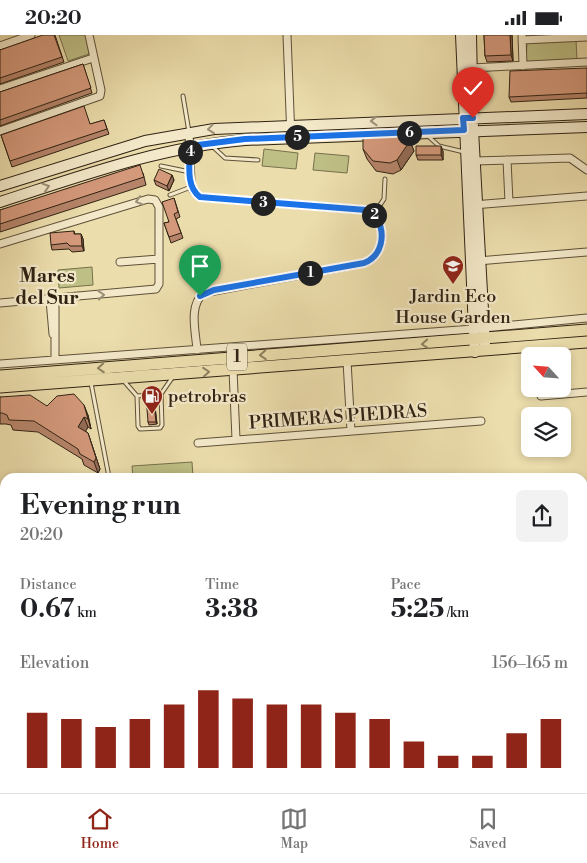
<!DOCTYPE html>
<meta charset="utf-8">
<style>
:root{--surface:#fff;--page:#f2f2f2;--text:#202124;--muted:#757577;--line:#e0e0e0;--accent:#8f2418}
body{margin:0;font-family:"Libre Bodoni",serif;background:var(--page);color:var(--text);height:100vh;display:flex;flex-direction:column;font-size:19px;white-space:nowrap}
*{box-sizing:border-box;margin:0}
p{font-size:16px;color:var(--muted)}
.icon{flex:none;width:28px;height:28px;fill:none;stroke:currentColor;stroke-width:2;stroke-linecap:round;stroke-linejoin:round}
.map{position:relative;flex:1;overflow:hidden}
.side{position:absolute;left:0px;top:438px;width:588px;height:321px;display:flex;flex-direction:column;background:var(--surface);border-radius:15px 15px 0 0;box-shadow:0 2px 8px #0003}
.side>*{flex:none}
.needle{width:32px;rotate:296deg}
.fabs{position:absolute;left:521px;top:312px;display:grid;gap:10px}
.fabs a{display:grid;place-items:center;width:50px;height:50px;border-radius:8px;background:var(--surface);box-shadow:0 2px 8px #0003;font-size:25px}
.pin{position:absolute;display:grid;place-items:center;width:42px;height:42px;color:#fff;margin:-51px -21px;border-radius:50% 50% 50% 0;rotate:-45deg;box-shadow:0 0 5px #0007}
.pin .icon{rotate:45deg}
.km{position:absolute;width:25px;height:25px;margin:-12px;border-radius:50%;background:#222;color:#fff;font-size:14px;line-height:25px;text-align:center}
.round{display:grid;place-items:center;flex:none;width:52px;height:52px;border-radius:8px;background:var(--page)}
.headline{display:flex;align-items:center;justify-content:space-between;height:85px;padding:0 20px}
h1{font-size:28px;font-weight:700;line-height:38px}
.figures{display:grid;grid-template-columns:repeat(3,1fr);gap:8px;height:85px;padding:5px 20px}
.figures div{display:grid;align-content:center}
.figures b{font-size:25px;font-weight:700}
.figures small{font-size:14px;font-weight:400}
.figures p{font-size:14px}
.chart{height:140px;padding:10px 20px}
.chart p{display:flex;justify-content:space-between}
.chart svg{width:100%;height:90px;margin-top:5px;stroke:var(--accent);stroke-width:6}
.status{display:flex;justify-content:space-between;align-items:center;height:35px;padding:0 25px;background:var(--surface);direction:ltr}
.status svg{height:14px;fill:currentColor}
.dock{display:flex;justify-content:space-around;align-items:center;height:70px;border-top:1px solid var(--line);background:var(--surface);font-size:14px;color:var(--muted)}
.dock a{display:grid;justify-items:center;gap:2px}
.dock .selected{color:var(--accent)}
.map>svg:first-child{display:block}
</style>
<div class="status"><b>20:20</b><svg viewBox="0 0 49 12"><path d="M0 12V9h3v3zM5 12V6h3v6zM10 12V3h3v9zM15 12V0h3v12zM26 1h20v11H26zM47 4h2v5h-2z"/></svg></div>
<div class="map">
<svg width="587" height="758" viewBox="0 0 587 758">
<rect width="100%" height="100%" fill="#ecddac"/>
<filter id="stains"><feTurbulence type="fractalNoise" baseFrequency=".004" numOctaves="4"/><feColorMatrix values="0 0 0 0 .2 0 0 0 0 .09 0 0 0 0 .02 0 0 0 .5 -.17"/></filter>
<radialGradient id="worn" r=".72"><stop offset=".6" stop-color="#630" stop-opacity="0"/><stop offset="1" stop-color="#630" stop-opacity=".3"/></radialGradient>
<path fill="#bebf85" stroke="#76704c" d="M59,0H86L89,19L68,26Z
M576,5L577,25L526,27L527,8Z
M264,114L298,118L296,134L262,131Z
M315,118L349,121L347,138L313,135Z
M92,232L93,250L59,253L58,235Z
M192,427L193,442H133L132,431Z"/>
<path fill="#9abab1" stroke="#6f7d72" d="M5,460V754H582V460H587V758H0V461Z"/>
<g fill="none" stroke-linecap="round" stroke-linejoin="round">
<g stroke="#5e5139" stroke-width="5">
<path id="lane" d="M183,61L189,97
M428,101L439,111L464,117
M211,110L225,123L258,125
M161,131L190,137
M170,160L191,152
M374,179L384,164L385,144
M123,345L137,361L138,391L140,394L160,393L162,390L161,359L172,343
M91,348L109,442
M137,361L161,359"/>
</g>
<g stroke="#5e5139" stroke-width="9">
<path id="street" d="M287,0L291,103
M522,0L523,31
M522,5L587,2
M0,11L31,0
M472,33L587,27
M0,54L93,23
M0,96L100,61L101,55L89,0
M189,97L191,148L193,155L200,162L366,175L377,183C386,200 382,221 364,228L204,258C188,270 196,298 197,315
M507,125L509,167
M475,126L570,123L587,135
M473,170L587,161
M0,209L148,164L155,165L159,172V249L156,254L0,268
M478,226L587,217
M120,227L159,224
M50,265L53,299
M55,325V265
M347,326L351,396
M0,329L473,294L587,283
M233,335L236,404
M541,361L587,357
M198,408L481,386"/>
</g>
<g stroke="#2f2213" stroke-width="12">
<path id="secondary" d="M461,0L475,317
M471,0L473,95L485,311
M0,151L145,106L214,94L587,79
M0,167C81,141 160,112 245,105L587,92"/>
</g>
<g stroke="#2f2213" stroke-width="13">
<path id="primary" d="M0,341L587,295
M0,352L587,307"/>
</g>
<use href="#lane" stroke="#f3e9c9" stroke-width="3"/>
<use href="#street" stroke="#f3e9c9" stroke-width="7"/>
<use href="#secondary" stroke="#f3e9c9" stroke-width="10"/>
<use href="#primary" stroke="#ecddac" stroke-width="11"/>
</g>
<path fill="#b6846a" stroke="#2f2213" d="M55,0L64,27L0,49V15Z
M484,0H512L513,26L487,27L485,21Z
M83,29L92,58L0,91V57Z
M587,33V63L511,67L509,62Z
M104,85L109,99L12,132L1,100L91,89Z
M403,99L406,106H410L414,116L401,135L393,139L376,136L367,124L363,114Z
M443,116V125H418L416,120Z
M143,138L146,150L0,197V175Z
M172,140L174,145L169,156L156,150L154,145Z
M174,163L180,182L176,184L183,203L171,208L164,188L169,187Z
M74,196L75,199H81L83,204L84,216L72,217L69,214L52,215L51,210Z
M0,362L47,371L88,380L91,394L88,392L85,396L88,398L100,434L98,438L84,430L82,424L38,397L13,395L11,390L6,389H0Z
M154,363L157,389L149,390L148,387Z"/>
<path fill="#946b56" stroke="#2f2213" d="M510,0H512L513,26L511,20Z
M403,99L407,109L410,106L414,116L401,135L397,125L403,106Z
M441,111L443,116V125L441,120Z
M172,140L174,145L169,156L167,151Z
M81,199L83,204L84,216L82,211Z
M153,360L154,363L157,389L156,387Z
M84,370L88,380L91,394L88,384Z
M84,382L88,392L82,403L78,392Z
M88,398L100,434L98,438L94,427Z"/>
<path fill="#d4997b" stroke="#2f2213" d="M43,0H54L62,22L0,43V15Z
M484,0H510L511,20L485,21Z
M83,29L91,53L0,85V57Z
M587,33V58L509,62L510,36Z
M84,71L90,89L104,85L107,94L10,126L1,100Z
M363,98L403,99V106H410L397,125L390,128L373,126L363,114Z
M416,111H441V120H416Z
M140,130L144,142L0,189V175Z
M159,134L172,140L167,151L154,145Z
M174,163L178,177L174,179L181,198L169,202L164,188L169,187L162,167Z
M74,196V199H81L82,211H70L67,208L51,210L50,198Z
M74,359L84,370L88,384L84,382L78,392L88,398L96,423L94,427L80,419L78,414L34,386L9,385L7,380L2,378H0V362L30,360L47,371L57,361Z
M153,360L156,387H148L146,361Z"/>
<defs><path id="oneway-chevron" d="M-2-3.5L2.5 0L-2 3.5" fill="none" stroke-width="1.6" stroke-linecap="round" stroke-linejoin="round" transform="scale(1.25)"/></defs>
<g stroke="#9b8f77">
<use href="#oneway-chevron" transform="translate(374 86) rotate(178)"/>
<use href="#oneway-chevron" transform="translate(211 94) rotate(173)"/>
<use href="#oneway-chevron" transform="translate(46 152) rotate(-18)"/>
<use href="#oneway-chevron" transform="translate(139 166) rotate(163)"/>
<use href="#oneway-chevron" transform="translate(101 260) rotate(-5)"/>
</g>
<g stroke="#8e8060">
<use href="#oneway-chevron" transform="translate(425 309) rotate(176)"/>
<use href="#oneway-chevron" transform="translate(263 320) rotate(176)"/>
<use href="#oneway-chevron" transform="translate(101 333) rotate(176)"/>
<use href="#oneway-chevron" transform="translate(206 337) rotate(-4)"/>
</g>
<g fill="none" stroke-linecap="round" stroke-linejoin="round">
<g stroke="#fff" stroke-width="10">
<path id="route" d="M200,261L214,255L364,228C382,221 386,200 377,183L366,175L200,162C185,151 190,128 190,111L245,104L464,95L463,83H473"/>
</g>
<use href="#route" stroke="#1a73e8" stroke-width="6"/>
</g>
<defs>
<g id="school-pin" transform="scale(1.125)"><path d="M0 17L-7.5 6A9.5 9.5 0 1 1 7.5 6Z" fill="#8f2418" stroke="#f3e9c9"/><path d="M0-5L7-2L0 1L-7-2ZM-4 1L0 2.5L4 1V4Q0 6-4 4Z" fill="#fff"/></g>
<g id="fuel-pin" transform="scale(1.125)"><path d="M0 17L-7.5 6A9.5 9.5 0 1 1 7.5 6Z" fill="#8f2418" stroke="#f3e9c9"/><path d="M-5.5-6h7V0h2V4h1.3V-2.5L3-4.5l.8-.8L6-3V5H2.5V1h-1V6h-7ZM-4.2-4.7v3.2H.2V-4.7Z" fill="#fff"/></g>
</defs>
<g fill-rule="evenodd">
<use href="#school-pin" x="453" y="231"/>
<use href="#fuel-pin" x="152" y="361"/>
</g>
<g text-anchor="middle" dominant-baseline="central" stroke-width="4.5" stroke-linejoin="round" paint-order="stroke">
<rect fill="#f3e9c9" stroke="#6a5e4a" stroke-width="1" x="227" y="308.5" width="20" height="27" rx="4"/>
<g font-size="16" font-weight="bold" fill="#2f2213">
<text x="237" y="322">1</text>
</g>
<g font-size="18" fill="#2f2213" stroke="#f3e9c9">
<text x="453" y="261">Jardin Eco<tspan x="453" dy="21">House Garden</tspan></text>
<text x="168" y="361" text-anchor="start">petrobras</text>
</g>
<g font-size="18" fill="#2f2213" stroke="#f3e9c9">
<text transform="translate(338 382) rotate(-4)">PRIMERAS PIEDRAS</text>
</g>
<g font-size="19" font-weight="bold" fill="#2f2213" stroke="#f3e9c9">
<text x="47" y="241">Mares<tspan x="47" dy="22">del Sur</tspan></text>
</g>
</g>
<rect width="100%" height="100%" filter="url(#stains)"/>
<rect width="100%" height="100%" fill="url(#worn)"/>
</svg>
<div class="fabs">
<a><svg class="needle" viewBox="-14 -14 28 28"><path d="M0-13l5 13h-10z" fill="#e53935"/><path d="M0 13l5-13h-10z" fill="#757577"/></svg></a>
<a><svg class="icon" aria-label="layers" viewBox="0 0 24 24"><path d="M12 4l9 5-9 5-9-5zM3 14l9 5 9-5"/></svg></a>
</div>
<div class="pin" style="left:200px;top:261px;background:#1e9e55"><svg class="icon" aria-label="arrive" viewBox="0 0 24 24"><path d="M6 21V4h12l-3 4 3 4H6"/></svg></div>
<div class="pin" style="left:473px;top:83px;background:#d93025"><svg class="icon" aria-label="check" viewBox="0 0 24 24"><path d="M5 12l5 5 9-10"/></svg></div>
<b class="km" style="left:310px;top:238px">1</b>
<b class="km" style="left:374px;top:180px">2</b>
<b class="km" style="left:263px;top:168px">3</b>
<b class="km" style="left:190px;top:117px">4</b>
<b class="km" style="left:297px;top:102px">5</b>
<b class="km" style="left:409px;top:98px">6</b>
<section class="side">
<div class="headline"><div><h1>Evening run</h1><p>20:20</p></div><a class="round"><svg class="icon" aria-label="share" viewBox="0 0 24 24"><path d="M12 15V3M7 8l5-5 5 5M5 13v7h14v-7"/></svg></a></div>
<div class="figures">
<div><p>Distance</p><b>0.67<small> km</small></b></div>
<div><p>Time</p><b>3:38</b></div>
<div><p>Pace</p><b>5:25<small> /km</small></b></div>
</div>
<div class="chart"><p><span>Elevation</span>156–165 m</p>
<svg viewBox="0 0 160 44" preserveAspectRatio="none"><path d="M5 44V17M15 44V20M25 44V24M35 44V20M45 44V13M55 44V6M65 44V10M75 44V13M85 44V13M95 44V17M105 44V20M115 44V31M125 44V38M135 44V38M145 44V27M155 44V20"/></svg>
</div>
</section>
</div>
<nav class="dock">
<a class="selected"><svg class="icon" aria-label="home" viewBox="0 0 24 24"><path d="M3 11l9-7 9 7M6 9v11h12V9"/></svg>Home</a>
<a><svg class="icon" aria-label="map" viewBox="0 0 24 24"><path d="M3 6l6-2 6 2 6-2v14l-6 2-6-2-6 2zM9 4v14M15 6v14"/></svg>Map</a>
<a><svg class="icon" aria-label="saved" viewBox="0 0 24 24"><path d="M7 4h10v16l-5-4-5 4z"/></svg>Saved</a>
</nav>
